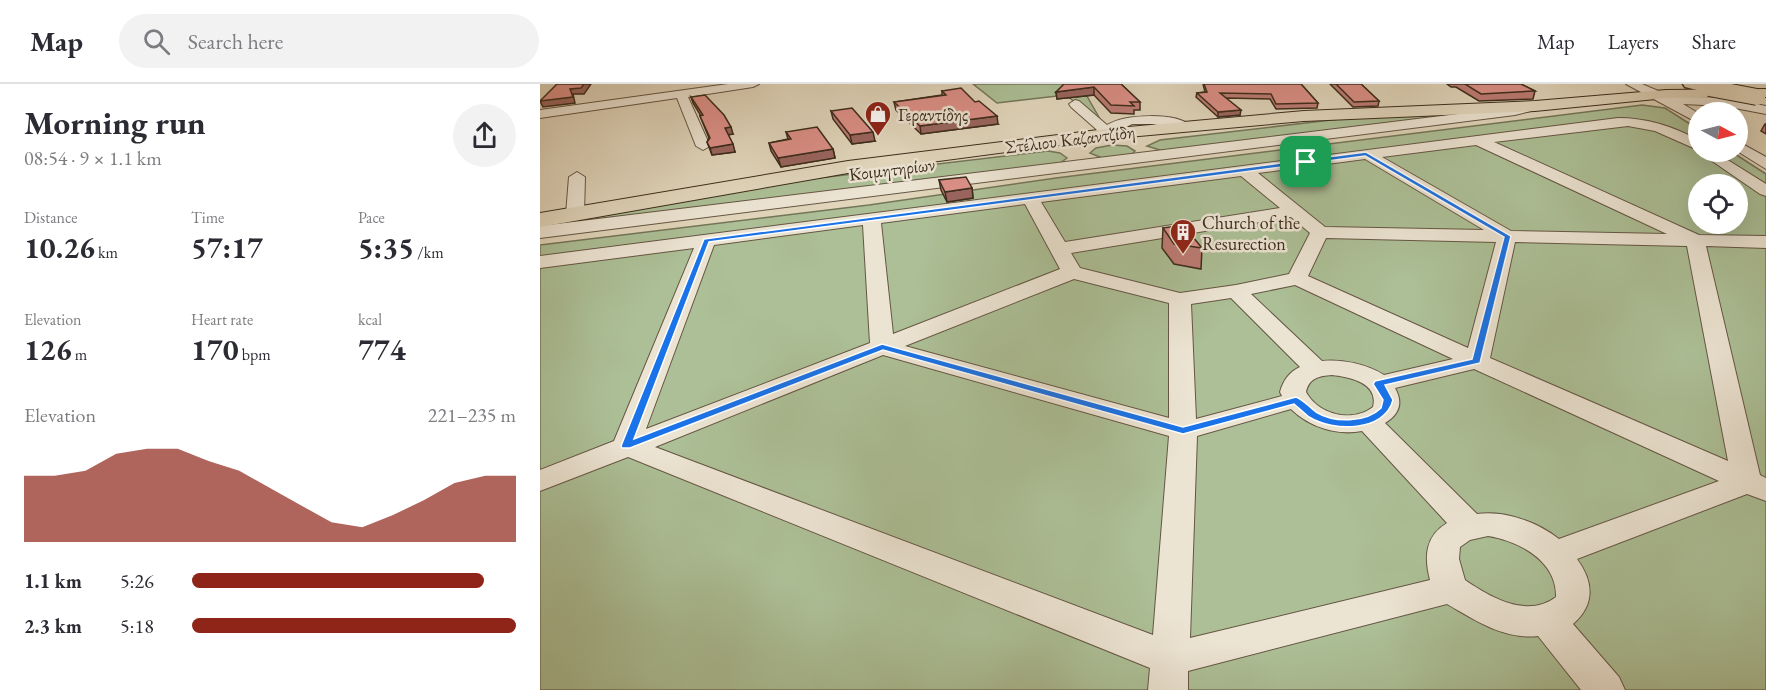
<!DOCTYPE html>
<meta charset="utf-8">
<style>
:root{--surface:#fff;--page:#f2f2f3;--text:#2b2b33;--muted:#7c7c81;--line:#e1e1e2;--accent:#8f2418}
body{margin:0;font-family:"EB Garamond",serif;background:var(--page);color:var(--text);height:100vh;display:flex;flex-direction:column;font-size:22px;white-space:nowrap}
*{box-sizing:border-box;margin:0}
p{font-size:20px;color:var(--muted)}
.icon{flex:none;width:33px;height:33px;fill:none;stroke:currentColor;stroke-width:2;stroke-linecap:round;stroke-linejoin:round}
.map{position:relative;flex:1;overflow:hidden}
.panel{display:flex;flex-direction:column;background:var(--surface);width:540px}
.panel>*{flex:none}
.needle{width:39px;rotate:97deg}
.fabs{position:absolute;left:1148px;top:18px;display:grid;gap:12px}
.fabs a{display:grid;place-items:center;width:60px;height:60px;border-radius:50%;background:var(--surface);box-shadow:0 6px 24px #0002;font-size:30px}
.pin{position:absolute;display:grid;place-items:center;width:51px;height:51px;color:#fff;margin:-26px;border-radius:12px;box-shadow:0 3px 9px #0006}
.round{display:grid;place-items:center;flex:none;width:63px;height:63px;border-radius:32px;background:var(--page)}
.head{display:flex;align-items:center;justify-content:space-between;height:102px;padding:0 24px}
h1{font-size:33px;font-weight:700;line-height:45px}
.metrics{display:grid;grid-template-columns:repeat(3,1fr);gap:9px;height:102px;padding:6px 24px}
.metrics div{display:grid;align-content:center}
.metrics b{font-size:30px;font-weight:700}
.metrics small{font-size:16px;font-weight:400}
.metrics p{font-size:16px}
.chart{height:168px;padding:12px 24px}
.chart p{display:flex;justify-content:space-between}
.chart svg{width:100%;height:108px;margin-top:6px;fill:var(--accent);opacity:.7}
ul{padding:0 24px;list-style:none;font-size:20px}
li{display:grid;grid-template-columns:96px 72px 1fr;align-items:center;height:45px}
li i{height:15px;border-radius:8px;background:var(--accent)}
header{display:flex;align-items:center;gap:36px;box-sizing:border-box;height:84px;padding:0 30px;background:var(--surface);border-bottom:2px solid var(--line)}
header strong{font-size:28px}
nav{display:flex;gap:33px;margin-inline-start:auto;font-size:21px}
.search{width:420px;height:54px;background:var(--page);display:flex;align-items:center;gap:15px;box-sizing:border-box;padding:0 21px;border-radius:33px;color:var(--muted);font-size:22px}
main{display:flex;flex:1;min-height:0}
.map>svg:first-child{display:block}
</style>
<header>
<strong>Map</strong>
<div class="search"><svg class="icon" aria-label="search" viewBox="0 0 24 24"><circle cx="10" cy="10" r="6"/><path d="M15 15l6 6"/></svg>Search here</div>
<nav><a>Map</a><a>Layers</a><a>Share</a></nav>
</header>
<main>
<section class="panel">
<div class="head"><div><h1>Morning run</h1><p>08:54 · 9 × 1.1 km</p></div><a class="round"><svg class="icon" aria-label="share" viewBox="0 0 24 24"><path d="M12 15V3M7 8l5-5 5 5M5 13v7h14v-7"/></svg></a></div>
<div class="metrics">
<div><p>Distance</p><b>10.26<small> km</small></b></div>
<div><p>Time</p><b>57:17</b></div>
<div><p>Pace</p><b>5:35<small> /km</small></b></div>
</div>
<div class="metrics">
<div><p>Elevation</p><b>126<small> m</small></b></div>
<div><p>Heart rate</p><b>170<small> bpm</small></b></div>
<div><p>kcal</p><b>774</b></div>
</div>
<div class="chart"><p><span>Elevation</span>221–235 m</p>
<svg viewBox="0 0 160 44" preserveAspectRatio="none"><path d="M0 44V17L10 17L20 15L30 8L40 6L50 6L60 11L70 15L80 22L90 29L100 36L110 38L120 33L130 27L140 20L150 17L160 17V44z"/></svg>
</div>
<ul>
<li><b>1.1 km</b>5:26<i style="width:90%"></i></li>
<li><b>2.3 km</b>5:18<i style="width:100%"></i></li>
</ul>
</section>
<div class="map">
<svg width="1226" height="606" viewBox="0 0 1226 606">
<rect width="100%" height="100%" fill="#e1d6bc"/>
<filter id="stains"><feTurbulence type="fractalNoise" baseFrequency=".00333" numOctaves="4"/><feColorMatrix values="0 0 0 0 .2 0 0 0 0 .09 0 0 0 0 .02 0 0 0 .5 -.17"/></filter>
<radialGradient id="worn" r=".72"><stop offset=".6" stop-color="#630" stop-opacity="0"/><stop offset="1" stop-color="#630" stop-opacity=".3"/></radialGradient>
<path fill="#acbf96" stroke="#747659" stroke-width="1.5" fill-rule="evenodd" d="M433,0H540L564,42L526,11L457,19Z
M1102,21L1125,24L1158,45V68H1192L1226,90V606H0V161L329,121L516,94ZM1158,100H1197V140H1158Z
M951,26L623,67L607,62L620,56L825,32Z
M572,61L587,62L595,67L591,71L562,74L550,69L556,64Z
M508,67L520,69L527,74L520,79L14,142L9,138L212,102Z"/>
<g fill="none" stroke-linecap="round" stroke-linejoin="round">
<g stroke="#655644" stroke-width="2">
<path id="minor" d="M188,0H219L213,3L148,13L170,62L163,66L156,62L137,14L0,34V26Z
M1086,0H1102L1130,12L1184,14L1226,22V30L1184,22L1143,20L1158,29V39Z
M535,16L539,17L567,41C585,30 636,28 651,42L644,46L613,40H592L566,54L561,53L556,45L531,23L529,20Z
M995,18L999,19L1001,22L999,25L975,31L0,154V142L975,23Z
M1078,34C1106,34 1133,42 1158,56V66L1115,47L1088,42L954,58L1159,151L1226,152V164L1166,162L1220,391L1226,394V417L1207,410L1037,475C1054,498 1055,521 1033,540L1079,593L1085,606H1041L998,552C964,556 935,536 907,520L648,587V606H608L610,584L88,373L0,407V386L74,357L154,164L0,184V172ZM936,61L1127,150L971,147L842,73ZM825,75L944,146L785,143L718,89ZM701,92L740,124L525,158L501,118ZM485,120L520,185L353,250L341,139ZM751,133L770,149L749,190L696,201L640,209L540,184L531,169ZM323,141L330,259L106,345L174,161ZM786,154L956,158L928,264L768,192ZM975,158L1147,162L1188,377L950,274ZM534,195L629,219V334L365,262ZM755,201L913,275L844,291C827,280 802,275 782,277L711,210ZM691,214L760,283C749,288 743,297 740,308L742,312L656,335L651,220ZM343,271L629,352L613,551L115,363ZM934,285L1179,397L1019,455C998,438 964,426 937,430L845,339C860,330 863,318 855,304ZM792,291C810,293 839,299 833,323C812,339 779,331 766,308C769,294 779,292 792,291ZM751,325C769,343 797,352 822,347L907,439C885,452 884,473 890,496L650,554L657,352ZM948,452C979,457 1017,477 1016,513C987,535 950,513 925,496L919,475L920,463L930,456Z
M1197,57L1226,73V85L1197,67Z
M1159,68H1175L1226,100V112L1220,110Z
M37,88L45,93L44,130L41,134H29L26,130L29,93Z"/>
</g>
<g stroke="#3c2c1c" stroke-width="2">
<path id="major" d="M1226,5V13L1126,14L995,27L764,37L566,55L308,89L0,143V129L308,77L566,45L764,27L995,17L1126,6Z"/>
</g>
<g stroke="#3c2c1c" stroke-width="3">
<path id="highway" d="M1143,0H1171L1177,4L1169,9L1145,3Z"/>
</g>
<use href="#minor" fill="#ece4d3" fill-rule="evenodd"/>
<use href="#major" fill="#e1d6bc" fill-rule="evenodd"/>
<use href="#highway" fill="#e1d6bc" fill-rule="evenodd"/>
<g stroke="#3c2c1c" stroke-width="18" stroke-linecap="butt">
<path id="highway-bridge" d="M1169,4L1217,13"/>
</g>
<use href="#highway-bridge" stroke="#e1d6bc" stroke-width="16"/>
</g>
<path fill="#bd7c75" stroke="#3c2c1c" stroke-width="1.5" d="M581,0L600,18V26H594V30L571,29L554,11L517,15L516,8Z
M663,0H761L778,19L777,24L736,25L730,15L686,14L700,31L678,33L656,13L657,9L665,8Z
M790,0H821L839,17L838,22L813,23Z
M907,0H981L995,7L993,15L939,17L916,3H911Z
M402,7L458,40L381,50L356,26L354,18L402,11Z
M151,13L193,50L188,51L195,68L172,71L167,58L169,54L160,32H161L153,19Z
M291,27L335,57L312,60L293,35Z
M1225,40H1226V50L1221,47Z
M246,48L293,65L295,74L241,83L231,67L229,59L248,55Z
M399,96L432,104L433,114L407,118L401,106Z
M623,144L662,164L661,185L634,180L622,164Z"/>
<path fill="#9a655f" stroke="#3c2c1c" stroke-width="1.5" d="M44,0H51L44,10H33L35,19L3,23L0,17Z
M554,3V11L517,15L516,8Z
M701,26L700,31L678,33V28Z
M457,32L458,40L381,50L380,42Z
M191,43L193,50L187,51L185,44Z
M333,48L335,57L312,60L310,51Z
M193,60L195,68L172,71L170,64Z
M293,65L295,74L241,83L238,74Z
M432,104L433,114L407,118L405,108Z"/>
<path fill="#dc9088" stroke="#3c2c1c" stroke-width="1.5" d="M17,0H44L41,4L30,5L33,13L0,17Z
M524,0H581L600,18H590L594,22L571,21L554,3L516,8Z
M664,0H761L778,19L736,20L731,10L680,9L701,26L678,28L657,9L667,8Z
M796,0H821L839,17L814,18Z
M925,0H981L995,7L941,10Z
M421,4L435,18L439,17L457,32L380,42L354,18L406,11L402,7Z
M165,11L184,31L191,43L185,44L193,60L170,64L167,58L170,54L160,32L163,31L151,13Z
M312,24L333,48L310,51L291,27Z
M277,43L293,65L238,74L229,59L251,55L246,48Z
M426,93L432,104L405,108L399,96Z
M643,141L662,164L634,160L623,144Z"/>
<path fill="#1a73e8" stroke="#fff" stroke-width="1.5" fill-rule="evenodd" d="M826,68L971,152L940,279L845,301L853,316C845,348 793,348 769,333C764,329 759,324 754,320L643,350L343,266L90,364H82L81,362L164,155ZM825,72L964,153L932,275L835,297L833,300L843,316L841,324C826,339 794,339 776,328C769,323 764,316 756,313L643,343L342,260L94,355L169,158Z"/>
<defs>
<g id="shop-pin" transform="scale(1.35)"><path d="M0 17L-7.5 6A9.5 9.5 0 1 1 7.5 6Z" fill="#8f2418" stroke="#ece4d3"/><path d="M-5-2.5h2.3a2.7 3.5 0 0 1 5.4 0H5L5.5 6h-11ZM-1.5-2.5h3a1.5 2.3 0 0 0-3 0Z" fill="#fff"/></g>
<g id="building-pin" transform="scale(1.35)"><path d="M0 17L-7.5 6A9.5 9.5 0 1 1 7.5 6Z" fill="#8f2418" stroke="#ece4d3"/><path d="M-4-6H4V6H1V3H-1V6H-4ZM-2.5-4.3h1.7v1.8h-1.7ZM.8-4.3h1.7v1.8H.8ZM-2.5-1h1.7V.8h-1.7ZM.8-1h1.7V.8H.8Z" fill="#fff"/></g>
</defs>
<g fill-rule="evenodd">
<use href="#shop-pin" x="338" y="30"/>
<use href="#building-pin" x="643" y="148"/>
</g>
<g text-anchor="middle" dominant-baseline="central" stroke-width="5" stroke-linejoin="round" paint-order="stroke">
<g font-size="18" fill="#3c2c1c" stroke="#ece4d3" text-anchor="start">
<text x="358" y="30">Γεραντίδης</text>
<text x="662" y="138">Church of the<tspan x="662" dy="21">Resurection</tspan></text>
</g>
<g font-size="18" fill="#3c2c1c" stroke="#ece4d3">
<text transform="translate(530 55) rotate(-7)">Στέλιου Καζαντζίδη</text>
<text transform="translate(352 85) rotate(-7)">Κοιμητηρίων</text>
</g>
</g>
<rect width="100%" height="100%" filter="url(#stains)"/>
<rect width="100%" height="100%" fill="url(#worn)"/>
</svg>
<div class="fabs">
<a><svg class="needle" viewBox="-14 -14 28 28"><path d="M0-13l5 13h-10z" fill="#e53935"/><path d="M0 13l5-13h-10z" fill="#7c7c81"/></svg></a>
<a><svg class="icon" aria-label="locate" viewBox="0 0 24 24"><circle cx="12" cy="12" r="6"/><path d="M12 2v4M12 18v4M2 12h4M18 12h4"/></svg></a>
</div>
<div class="pin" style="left:766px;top:78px;background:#1e9e55"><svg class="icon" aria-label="arrive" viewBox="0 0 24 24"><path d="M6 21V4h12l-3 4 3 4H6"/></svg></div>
</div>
</main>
